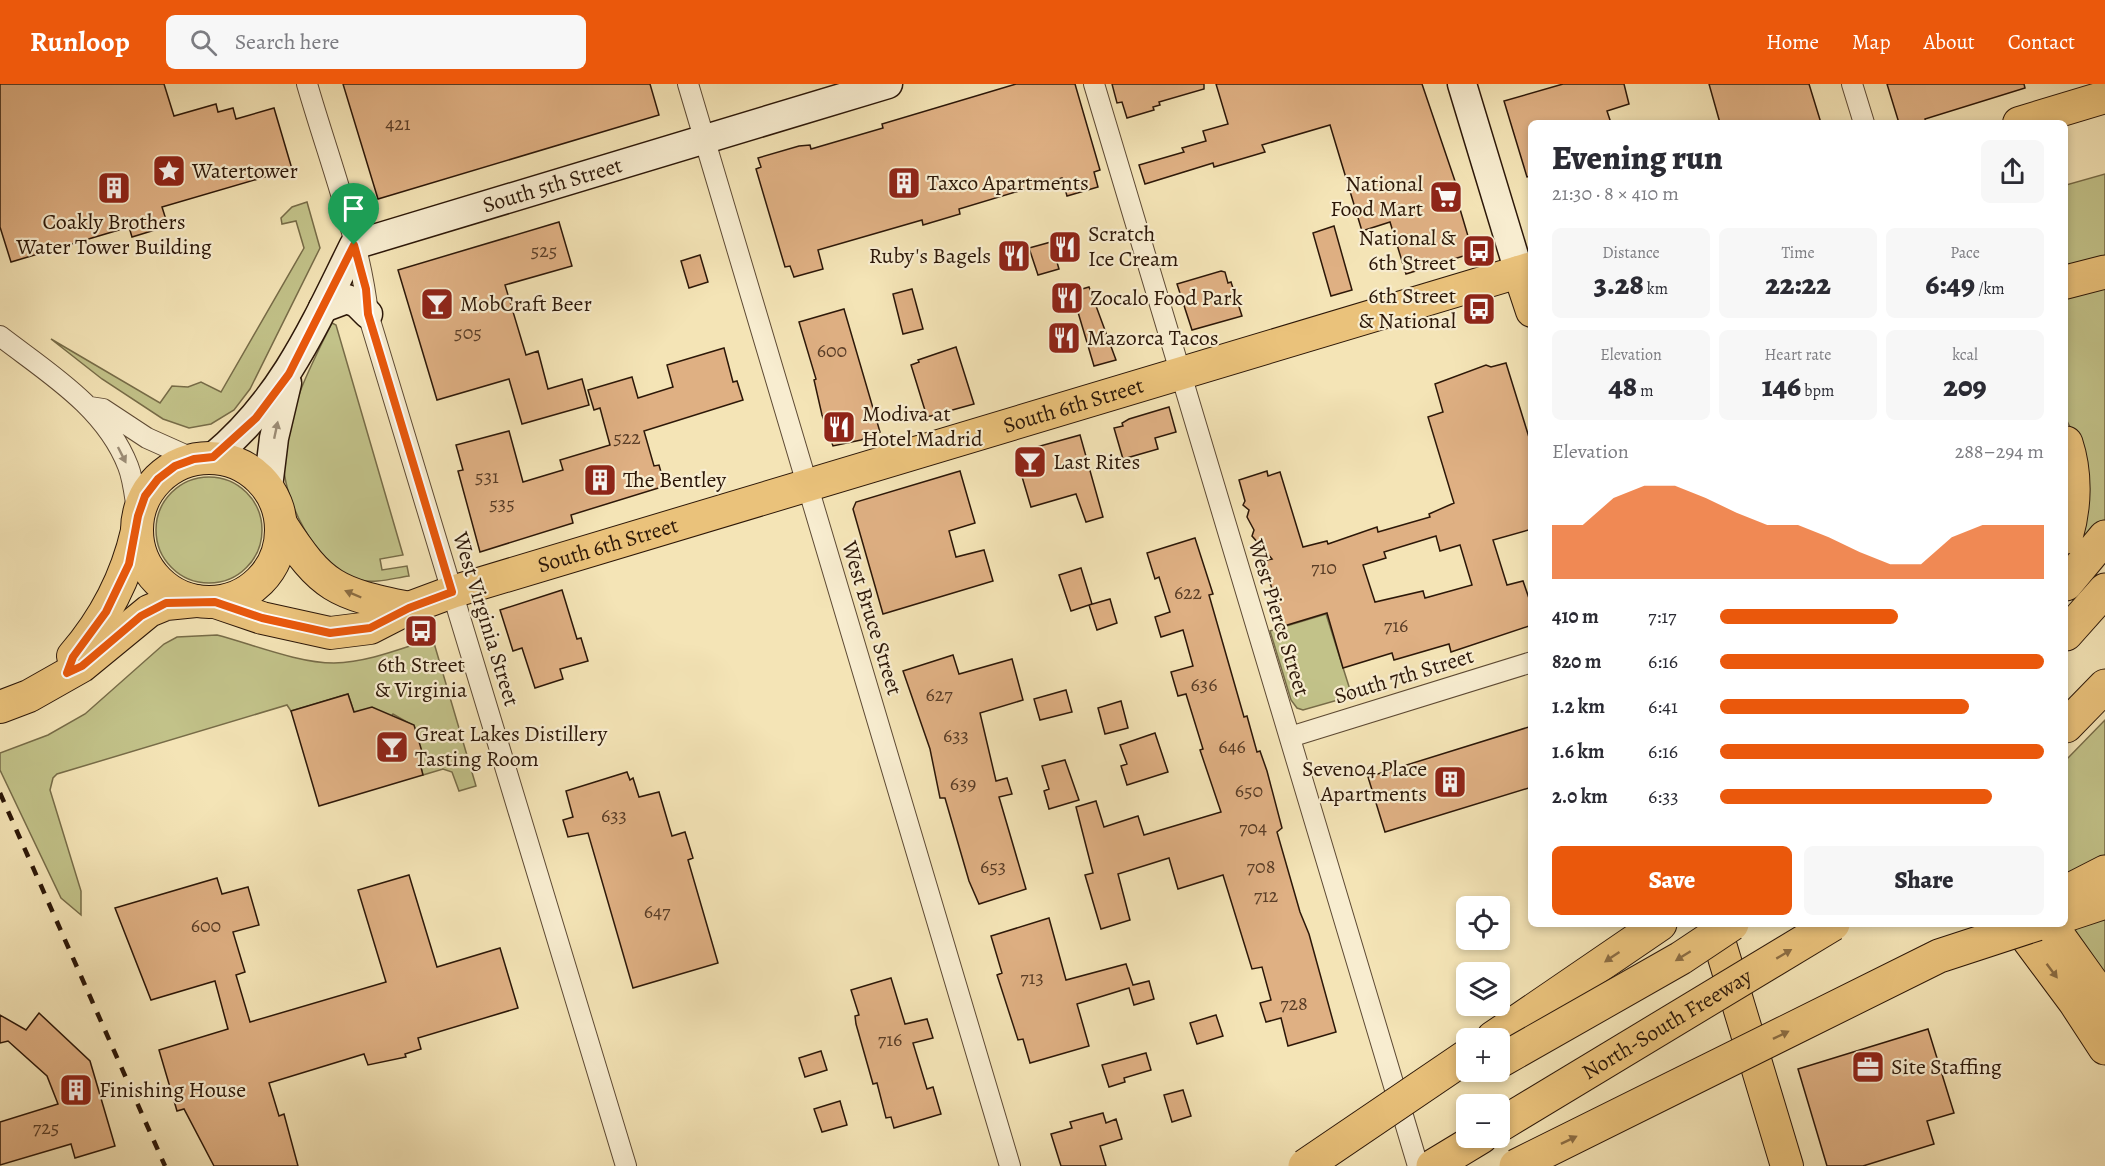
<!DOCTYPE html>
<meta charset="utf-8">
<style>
:root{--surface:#fff;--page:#f7f7f7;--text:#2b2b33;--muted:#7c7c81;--accent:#ea580c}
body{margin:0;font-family:Alegreya,serif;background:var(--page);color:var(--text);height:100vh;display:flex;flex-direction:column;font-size:22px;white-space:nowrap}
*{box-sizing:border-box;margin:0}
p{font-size:20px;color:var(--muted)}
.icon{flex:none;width:33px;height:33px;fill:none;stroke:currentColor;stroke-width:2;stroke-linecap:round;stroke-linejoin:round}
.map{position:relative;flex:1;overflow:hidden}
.sheet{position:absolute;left:1528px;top:36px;width:540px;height:807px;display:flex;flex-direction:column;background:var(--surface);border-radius:9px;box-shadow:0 3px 9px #0003}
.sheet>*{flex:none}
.tools{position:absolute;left:1456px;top:812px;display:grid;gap:12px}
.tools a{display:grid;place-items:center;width:54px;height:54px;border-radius:9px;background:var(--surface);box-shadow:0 3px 9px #0003;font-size:30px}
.pin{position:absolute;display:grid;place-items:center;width:51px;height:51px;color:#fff;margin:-62px -26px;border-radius:50% 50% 50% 0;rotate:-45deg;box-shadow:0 0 6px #0007}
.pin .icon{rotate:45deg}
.round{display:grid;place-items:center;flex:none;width:63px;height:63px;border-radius:9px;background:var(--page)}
.headline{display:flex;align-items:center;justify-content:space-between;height:102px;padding:0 24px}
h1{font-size:33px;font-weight:800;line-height:45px}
.figures{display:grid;grid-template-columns:repeat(3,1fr);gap:9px;height:102px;padding:6px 24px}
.figures div{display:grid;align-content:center;border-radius:9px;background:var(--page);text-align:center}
.figures b{font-size:30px;font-weight:800}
.figures small{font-size:16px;font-weight:400}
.figures p{font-size:16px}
.chart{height:168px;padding:12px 24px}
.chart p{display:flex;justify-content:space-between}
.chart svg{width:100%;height:108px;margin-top:6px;fill:var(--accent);opacity:.7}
.cta{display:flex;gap:12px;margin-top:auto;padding:12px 24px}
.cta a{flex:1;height:69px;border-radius:9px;background:var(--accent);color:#fff;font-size:24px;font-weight:800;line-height:69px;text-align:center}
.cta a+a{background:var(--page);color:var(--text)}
ul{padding:0 24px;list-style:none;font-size:20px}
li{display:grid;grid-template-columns:96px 72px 1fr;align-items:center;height:45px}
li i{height:15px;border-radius:8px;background:var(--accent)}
header{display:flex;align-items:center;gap:36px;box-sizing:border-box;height:84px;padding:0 30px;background:var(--accent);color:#fff}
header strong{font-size:28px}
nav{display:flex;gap:33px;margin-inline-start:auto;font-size:21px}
.search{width:420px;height:54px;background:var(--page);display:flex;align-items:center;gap:15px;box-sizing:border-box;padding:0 21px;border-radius:9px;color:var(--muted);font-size:22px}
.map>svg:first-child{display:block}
</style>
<header>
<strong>Runloop</strong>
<div class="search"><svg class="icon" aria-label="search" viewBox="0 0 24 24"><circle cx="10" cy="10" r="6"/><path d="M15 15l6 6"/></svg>Search here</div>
<nav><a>Home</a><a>Map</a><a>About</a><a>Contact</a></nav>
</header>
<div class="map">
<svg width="2105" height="1082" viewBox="0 0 2105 1082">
<rect width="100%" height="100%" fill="#f4e4b6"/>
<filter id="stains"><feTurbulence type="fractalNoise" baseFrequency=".00333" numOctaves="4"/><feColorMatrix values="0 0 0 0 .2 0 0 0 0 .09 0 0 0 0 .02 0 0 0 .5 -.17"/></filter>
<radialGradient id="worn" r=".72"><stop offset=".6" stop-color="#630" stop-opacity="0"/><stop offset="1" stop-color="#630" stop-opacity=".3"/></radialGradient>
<path fill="#c2c289" stroke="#776c48" stroke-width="1.5" d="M2105,90V177L2066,187V101Z
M307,118L320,164L250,305L234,326L211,340L189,344L163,335L102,295L51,255L160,319L172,302L188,303L201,298L221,308L304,164L296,137L282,140L281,134L292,123Z
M2105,201V440L2072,467L2071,345L2066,335V210Z
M332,239L336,241L403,471L380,475L382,486L407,482L409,492C394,494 375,500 360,496C318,487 279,411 284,371C289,323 311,281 332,239Z
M156 446a53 53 0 1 1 106 0a53 53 0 1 1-106 0Z
M1326,530L1352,612L1303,626L1297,624L1291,616L1270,547Z
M217,551C252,560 298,579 334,579C367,578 397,566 428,556L434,559L476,702L459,707L452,688L443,685L423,691L418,672L422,671L414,642L393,630L391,633L354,628L348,610L291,627L287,621L57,690L53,694L50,706L81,807V831L61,814L0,686V669L48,651L85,630L164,560L177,553Z
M2105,636V778L2066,796V676Z
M2105,835V904L2063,846Z"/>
<path fill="#dfb083" stroke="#2c1708" stroke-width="1.5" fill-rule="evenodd" d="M0,0H164L174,32L216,20L218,28L233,24L236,35L274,24L292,85L162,123L168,142L132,153L129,143L11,178L0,143Z
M343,0H650L659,31L378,115Z
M1016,0H1075L1100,86L1094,88L1098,103L1067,112L1062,94L959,125L960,130L923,141L922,136L818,166L823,185L794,193L790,182L785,183L756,85L761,83L758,74L799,62L810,61L811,65L883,44L882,40Z
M1112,0H1204V5L1159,18L1160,21L1153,23L1154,26L1127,34L1122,18L1117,19Z
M1216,0H1422L1455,97L1452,98L1473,169L1406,190L1390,138L1362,147L1330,41L1262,61L1265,68L1214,83L1213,79L1145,100L1139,81L1184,68L1182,64L1206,57L1203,47L1228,40Z
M1563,0H1624L1629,20L1607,27L1611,39H1532V92L1527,93L1504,17Z
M1709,0H1809L1821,39H1720Z
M1887,0H2024L2025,4L1925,35L1926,39H1899Z
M559,138L572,182L505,201L526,271L538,267L548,305L582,295L589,321L522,340L509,295L437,316L398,186Z
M1334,142L1352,206L1331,212L1313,149Z
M1051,158L1059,185L1038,191L1029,164Z
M700,171L708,198L689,204L681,177Z
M1221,187L1225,188L1228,199L1231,198L1242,232L1192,246L1177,200Z
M1089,203L1116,276L1094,282L1072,208Z
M912,205L923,245L903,250L893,210Z
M844,225L880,348L861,356L833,362L822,331L814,296L816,295L799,238Z
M956,263L974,320L927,333L911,281L919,278L918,276Z
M724,264L733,298L737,297L743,316L644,347L654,382L659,381L665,402L571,431L573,439L480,468L458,387L463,386L456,361L509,347L523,398L563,386L560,376L610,361L600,324L594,326L588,306L632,293L638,314L673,303L667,281Z
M1506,279L1532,363V445L1493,456L1507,501L1523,497L1532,523V541L1451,568L1449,560L1394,576L1392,569L1343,584L1327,529L1284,542L1263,477L1272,475L1252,452L1254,446L1247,433L1249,426L1243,421L1245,417L1239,396L1267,387L1268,392L1280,388L1303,463L1327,457L1328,460L1377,443L1378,448L1430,433L1429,430L1454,419L1428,333L1443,328L1435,300L1486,281L1491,283ZM1436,452L1440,467L1460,461L1472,501L1425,514L1423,507L1375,518L1363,481L1386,474L1384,468Z
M1169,323L1176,348L1155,354L1158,365L1123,375L1114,344L1123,342L1122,339L1129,335Z
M1080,351L1103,433L1086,438L1076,410L1031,423L1015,369Z
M960,387L975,439L949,447L956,473L984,466L993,497L883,530L853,425L856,418Z
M1195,454L1213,510L1209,511L1244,633L1247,632L1257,668L1260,667L1267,687L1282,744L1277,748L1300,828L1309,850L1336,948L1288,962L1281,934L1266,938L1260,919L1271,916L1262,883L1252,885L1223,791L1178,805L1169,774L1118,790L1130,836L1101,845L1085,791L1093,789L1076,723L1096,717L1104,743L1138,732L1144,751L1221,728L1200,666L1203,665L1186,610L1178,612L1171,588L1193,582L1183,546L1161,553L1155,533L1170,528L1159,493L1155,495L1147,469Z
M1081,484L1092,520L1071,527L1059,491Z
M562,506L577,555L581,554L588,577L560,585L563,595L535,604L522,564L513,567L500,526Z
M1110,515L1117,539L1097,546L1089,521Z
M953,571L959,590L1012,575L1023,616L980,629L996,697L1007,694L1012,710L999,713L1026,805L979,820L969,797L945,714H940L930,665L903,587Z
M1066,606L1072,628L1040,636L1034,615Z
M348,610L354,628L372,623L414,641L423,671L418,672L423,691L319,722L291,627Z
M1121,617L1128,644L1105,650L1098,624Z
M1532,642V703L1385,748L1368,693Z
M1155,649L1168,688L1127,701L1121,682L1127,680L1120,661Z
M1065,676L1079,716L1049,725L1044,707L1049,705L1042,682Z
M627,688L630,696L633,694L639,713L659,708L672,752L685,748L693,774L688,776L718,879L633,904L588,749L568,753L563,736L573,733L566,707Z
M409,791L437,883L500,864L518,924L418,954L421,965L405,970L406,973L368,981L364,970L269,999L279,1032L284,1030L298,1082H214L184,1025L177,1027L159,966L228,945L215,897L151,916L115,824L217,794L222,810L248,803L259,841L233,848L245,888L236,891L250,938L386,898L358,806Z
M1049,834L1066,896L1126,880L1133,901L1149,897L1154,915L1134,921L1129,904L1077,920L1089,962L1030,979L1023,955L1018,956L997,891L1002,889L991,852Z
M891,894L905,940L927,935L933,954L913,959L927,1005L933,1003L941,1030L894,1044L891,1033L886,1034L877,999L873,1000L856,940L855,932L859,931L851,906Z
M39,929L90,977L115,1062L75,1074L71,1060L0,1081V1038L58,1020L47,992L8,957L0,959V931L26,946Z
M1216,931L1223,952L1197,960L1190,939Z
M1928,945L1954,1029L1927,1037L1934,1060L1863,1082H1827L1798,985Z
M821,967L827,986L805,993L799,974Z
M1146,969L1151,986L1124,994L1125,998L1109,1003L1102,981Z
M1183,1006L1191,1032L1172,1038L1164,1011Z
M840,1017L847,1041L822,1048L814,1025Z
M1103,1029L1106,1039L1116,1035L1122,1055L1100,1062L1106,1082H1061L1051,1050L1072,1044L1070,1038Z"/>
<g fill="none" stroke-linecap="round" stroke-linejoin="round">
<g stroke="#5e4a34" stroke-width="22">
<path id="street" d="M307,0C328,73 360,155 368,230L626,1082
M688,0L1010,1082
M1094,0L1418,1082
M1852,0L1864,39
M0,252C48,289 105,323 128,382C134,397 135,416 138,432
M90,323L103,325L147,354L194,375
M1290,653L1532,578"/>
</g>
<g stroke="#2c1708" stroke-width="31">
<g id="secondary">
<path d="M1462,0L1519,188"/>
<path d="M323,224L347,215L357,219L368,230"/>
<path id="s1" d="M213,373C283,315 315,240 354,161L888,0"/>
<path d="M268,403L274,354L287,299"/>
</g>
</g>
<g stroke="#2c1708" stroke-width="34">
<g id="primary">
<path d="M2019,39L2105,13"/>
<path d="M1519,188L1532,227"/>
<circle cx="209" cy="446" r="72"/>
<path d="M281,440C322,504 336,509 409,524"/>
<path id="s2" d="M215,518L262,534L330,549L370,544L409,524L452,508L1532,184"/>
<path d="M73,572C105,535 126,495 137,447"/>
<path d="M0,623L29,612L82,582L149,527L166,520L196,517"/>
<path d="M1714,840L1787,1082"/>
</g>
</g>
<g stroke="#2c1708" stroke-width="35">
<path id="highway" d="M2066,198L2105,188
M2066,359C2076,389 2075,423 2066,453
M2066,500L2105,453
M2066,550L2105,506
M2066,642L2105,602
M2066,808L2105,788
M2066,831L2105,818
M2017,840L2075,918L2105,964
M2050,840L2105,917
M1493,954L1660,840
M1433,1082L1481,1053"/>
</g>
<use href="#street" stroke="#f8edd0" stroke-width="20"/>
<use href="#secondary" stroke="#f8edd0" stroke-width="28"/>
<use href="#primary" stroke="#eac27b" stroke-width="32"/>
<use href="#highway" stroke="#eac27b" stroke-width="33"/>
<path stroke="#2c1708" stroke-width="4.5" stroke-dasharray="10 10" stroke-linecap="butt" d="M0,709L165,1082"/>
<g stroke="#2c1708" stroke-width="35" stroke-linecap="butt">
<g id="highway-bridge">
<path d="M1500,977L1681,874L1732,840"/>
<path id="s3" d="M1500,1041L1833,840"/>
<path d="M1305,1082L1467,972"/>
<path d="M1516,1082L1939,872L2037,840"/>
</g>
</g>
<use href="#highway-bridge" stroke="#eac27b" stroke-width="33"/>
</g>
<defs><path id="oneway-solid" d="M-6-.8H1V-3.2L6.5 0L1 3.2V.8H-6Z" transform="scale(1.5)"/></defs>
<g fill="#9c8d76">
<use href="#oneway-solid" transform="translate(276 346) rotate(-78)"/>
<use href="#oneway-solid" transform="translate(122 371) rotate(63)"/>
</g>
<g fill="#8b6c42">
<use href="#oneway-solid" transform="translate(353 510) rotate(-157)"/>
<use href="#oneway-solid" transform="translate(1784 870) rotate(-31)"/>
<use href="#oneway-solid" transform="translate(1683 872) rotate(148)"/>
<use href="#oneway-solid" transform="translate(1612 873) rotate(146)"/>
<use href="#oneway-solid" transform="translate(2052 887) rotate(53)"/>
<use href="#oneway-solid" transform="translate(1781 951) rotate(-26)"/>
<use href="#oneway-solid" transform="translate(1569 1056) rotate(-26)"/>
</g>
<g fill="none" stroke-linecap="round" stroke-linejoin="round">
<g stroke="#fff" stroke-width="12">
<path id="route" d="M354,161L366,205L368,230L452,508L409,524L370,544L330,549L262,534L215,518L166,519L141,532L82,582L67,589L73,573L106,528L129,480L138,432L145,412L158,395L175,382L194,375L213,373L256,334L289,290Z"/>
</g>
<use href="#route" stroke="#ea580c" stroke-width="8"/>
</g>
<defs>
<g id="sight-square" transform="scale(1.725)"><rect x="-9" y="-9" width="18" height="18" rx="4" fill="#8f2418" stroke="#f8edd0"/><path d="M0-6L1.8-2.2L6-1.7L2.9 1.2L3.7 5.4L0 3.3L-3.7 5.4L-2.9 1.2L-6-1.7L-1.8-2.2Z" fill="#fff"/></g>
<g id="building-square" transform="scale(1.725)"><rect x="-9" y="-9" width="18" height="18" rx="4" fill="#8f2418" stroke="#f8edd0"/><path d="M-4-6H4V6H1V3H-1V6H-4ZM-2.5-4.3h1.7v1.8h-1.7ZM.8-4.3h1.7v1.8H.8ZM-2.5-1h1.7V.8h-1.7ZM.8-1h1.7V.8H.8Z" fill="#fff"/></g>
<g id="supermarket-square" transform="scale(1.725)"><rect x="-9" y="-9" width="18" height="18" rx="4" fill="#8f2418" stroke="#f8edd0"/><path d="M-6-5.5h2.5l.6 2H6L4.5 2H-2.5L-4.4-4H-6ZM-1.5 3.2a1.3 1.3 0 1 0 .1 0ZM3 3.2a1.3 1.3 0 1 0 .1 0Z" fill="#fff"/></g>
<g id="restaurant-square" transform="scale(1.725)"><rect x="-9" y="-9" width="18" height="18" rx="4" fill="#8f2418" stroke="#f8edd0"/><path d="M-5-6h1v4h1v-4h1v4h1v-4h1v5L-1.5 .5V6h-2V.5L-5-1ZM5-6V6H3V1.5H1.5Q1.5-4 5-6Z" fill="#fff"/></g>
<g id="bus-square" transform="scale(1.725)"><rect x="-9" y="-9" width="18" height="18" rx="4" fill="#8f2418" stroke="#f8edd0"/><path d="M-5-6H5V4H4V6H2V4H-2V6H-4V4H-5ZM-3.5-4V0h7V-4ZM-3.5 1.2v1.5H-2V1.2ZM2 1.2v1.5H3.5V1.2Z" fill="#fff"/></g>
<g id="bar-square" transform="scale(1.725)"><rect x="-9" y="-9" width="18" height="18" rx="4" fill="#8f2418" stroke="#f8edd0"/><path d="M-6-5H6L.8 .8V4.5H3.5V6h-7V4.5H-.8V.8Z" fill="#fff"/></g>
<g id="office-square" transform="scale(1.725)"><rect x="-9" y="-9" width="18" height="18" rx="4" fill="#8f2418" stroke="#f8edd0"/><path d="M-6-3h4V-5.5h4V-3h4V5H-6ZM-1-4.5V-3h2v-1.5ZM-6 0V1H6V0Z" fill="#fff"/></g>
</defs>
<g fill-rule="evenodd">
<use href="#sight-square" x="169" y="87"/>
<use href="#building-square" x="904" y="99"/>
<use href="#building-square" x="114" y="104"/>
<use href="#supermarket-square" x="1446" y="113"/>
<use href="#restaurant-square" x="1065" y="163"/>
<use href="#bus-square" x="1479" y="167"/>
<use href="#restaurant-square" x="1014" y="172"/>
<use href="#restaurant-square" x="1067" y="214"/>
<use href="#bar-square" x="437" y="220"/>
<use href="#bus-square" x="1479" y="225"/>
<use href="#restaurant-square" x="1064" y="254"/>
<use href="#restaurant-square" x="839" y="343"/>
<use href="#bar-square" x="1030" y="378"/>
<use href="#building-square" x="600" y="396"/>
<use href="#bus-square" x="421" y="547"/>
<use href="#bar-square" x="392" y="663"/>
<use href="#building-square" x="1450" y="698"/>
<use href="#office-square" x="1868" y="983"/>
<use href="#building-square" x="76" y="1006"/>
</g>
<g text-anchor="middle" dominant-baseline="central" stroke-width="4.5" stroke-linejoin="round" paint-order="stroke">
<g font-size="20" fill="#593d27">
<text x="398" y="39">421</text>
<text x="544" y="166">525</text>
<text x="468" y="248">505</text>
<text x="832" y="266">600</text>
<text x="627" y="353">522</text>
<text x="487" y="392">531</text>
<text x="502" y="419">535</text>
<text x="1324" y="483">710</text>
<text x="1188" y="508">622</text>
<text x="1396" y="541">716</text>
<text x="1204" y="600">636</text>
<text x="939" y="610">627</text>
<text x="956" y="651">633</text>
<text x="1232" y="662">646</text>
<text x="963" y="699">639</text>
<text x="1249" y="706">650</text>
<text x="614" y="731">633</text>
<text x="1253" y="743">704</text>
<text x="993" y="782">653</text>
<text x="1261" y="782">708</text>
<text x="1266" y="811">712</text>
<text x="657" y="827">647</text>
<text x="206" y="841">600</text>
<text x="1032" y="893">713</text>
<text x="1294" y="919">728</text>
<text x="890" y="955">716</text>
<text x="46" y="1043">725</text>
</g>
<g font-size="22" fill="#2c1708" stroke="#f8edd0" text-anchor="start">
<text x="192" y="87">Watertower</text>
<text x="927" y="99">Taxco Apartments</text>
<text x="1423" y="100" text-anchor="end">National<tspan x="1423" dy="25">Food Mart</tspan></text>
<text x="114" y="138" text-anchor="middle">Coakly Brothers<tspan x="114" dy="25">Water Tower Building</tspan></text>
<text x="1088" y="150">Scratch<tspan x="1088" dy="25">Ice Cream</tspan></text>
<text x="1456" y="154" text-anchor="end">National &amp;<tspan x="1456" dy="25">6th Street</tspan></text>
<text x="991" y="172" text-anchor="end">Ruby's Bagels</text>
<text x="1456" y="212" text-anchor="end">6th Street<tspan x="1456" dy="25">&amp; National</tspan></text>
<text x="1090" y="214">Zocalo Food Park</text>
<text x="460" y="220">MobCraft Beer</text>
<text x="1087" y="254">Mazorca Tacos</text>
<text x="862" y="330">Modiva at<tspan x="862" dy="25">Hotel Madrid</tspan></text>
<text x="1053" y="378">Last Rites</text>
<text x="623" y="396">The Bentley</text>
<text x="421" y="581" text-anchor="middle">6th Street<tspan x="421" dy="25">&amp; Virginia</tspan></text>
<text x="415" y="650">Great Lakes Distillery<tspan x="415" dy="25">Tasting Room</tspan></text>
<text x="1427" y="685" text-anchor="end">Seven04 Place<tspan x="1427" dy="25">Apartments</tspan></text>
<text x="1891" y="983">Site Staffing</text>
<text x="99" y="1006">Finishing House</text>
</g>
<g font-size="22" fill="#2c1708" stroke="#f8edd0">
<text stroke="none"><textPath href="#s1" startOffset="464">South 5th Street</textPath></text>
<text stroke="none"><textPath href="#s2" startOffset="898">South 6th Street</textPath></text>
<text stroke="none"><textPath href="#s2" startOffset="412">South 6th Street</textPath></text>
<text transform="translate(872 534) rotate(73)">West Bruce Street</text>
<text transform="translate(1279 534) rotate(73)">West Pierce Street</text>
<text transform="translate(486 535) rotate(73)">West Virginia Street</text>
<text transform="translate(1404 592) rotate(-17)">South 7th Street</text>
<text stroke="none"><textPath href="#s3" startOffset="195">North-South Freeway</textPath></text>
</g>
</g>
<rect width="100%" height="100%" filter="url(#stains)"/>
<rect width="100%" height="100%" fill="url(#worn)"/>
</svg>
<div class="tools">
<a><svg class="icon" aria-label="locate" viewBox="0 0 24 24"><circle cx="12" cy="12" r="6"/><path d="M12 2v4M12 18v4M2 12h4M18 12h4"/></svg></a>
<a><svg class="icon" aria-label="layers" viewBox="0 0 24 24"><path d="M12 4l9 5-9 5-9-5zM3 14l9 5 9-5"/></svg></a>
<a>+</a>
<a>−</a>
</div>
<div class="pin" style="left:354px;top:161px;background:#1e9e55"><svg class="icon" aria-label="arrive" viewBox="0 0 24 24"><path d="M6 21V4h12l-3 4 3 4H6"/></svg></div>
<section class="sheet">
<div class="headline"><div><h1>Evening run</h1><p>21:30 · 8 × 410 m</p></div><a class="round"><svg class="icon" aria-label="share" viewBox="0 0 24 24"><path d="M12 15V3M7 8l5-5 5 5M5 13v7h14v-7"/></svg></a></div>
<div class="figures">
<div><p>Distance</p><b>3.28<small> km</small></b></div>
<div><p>Time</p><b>22:22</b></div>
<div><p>Pace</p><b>6:49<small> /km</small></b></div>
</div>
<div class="figures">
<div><p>Elevation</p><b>48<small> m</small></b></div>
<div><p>Heart rate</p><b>146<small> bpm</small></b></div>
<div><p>kcal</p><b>209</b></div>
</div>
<div class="chart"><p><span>Elevation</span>288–294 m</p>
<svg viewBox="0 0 160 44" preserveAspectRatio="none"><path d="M0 44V22L10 22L20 11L30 6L40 6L50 11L60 17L70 22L80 22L90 27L100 33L110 38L120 38L130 27L140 22L150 22L160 22V44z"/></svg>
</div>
<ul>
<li><b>410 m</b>7:17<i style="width:55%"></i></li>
<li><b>820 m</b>6:16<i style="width:100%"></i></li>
<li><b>1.2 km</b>6:41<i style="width:77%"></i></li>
<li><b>1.6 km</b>6:16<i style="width:100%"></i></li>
<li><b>2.0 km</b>6:33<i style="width:84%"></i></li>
</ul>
<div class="cta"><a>Save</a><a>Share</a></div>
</section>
</div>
